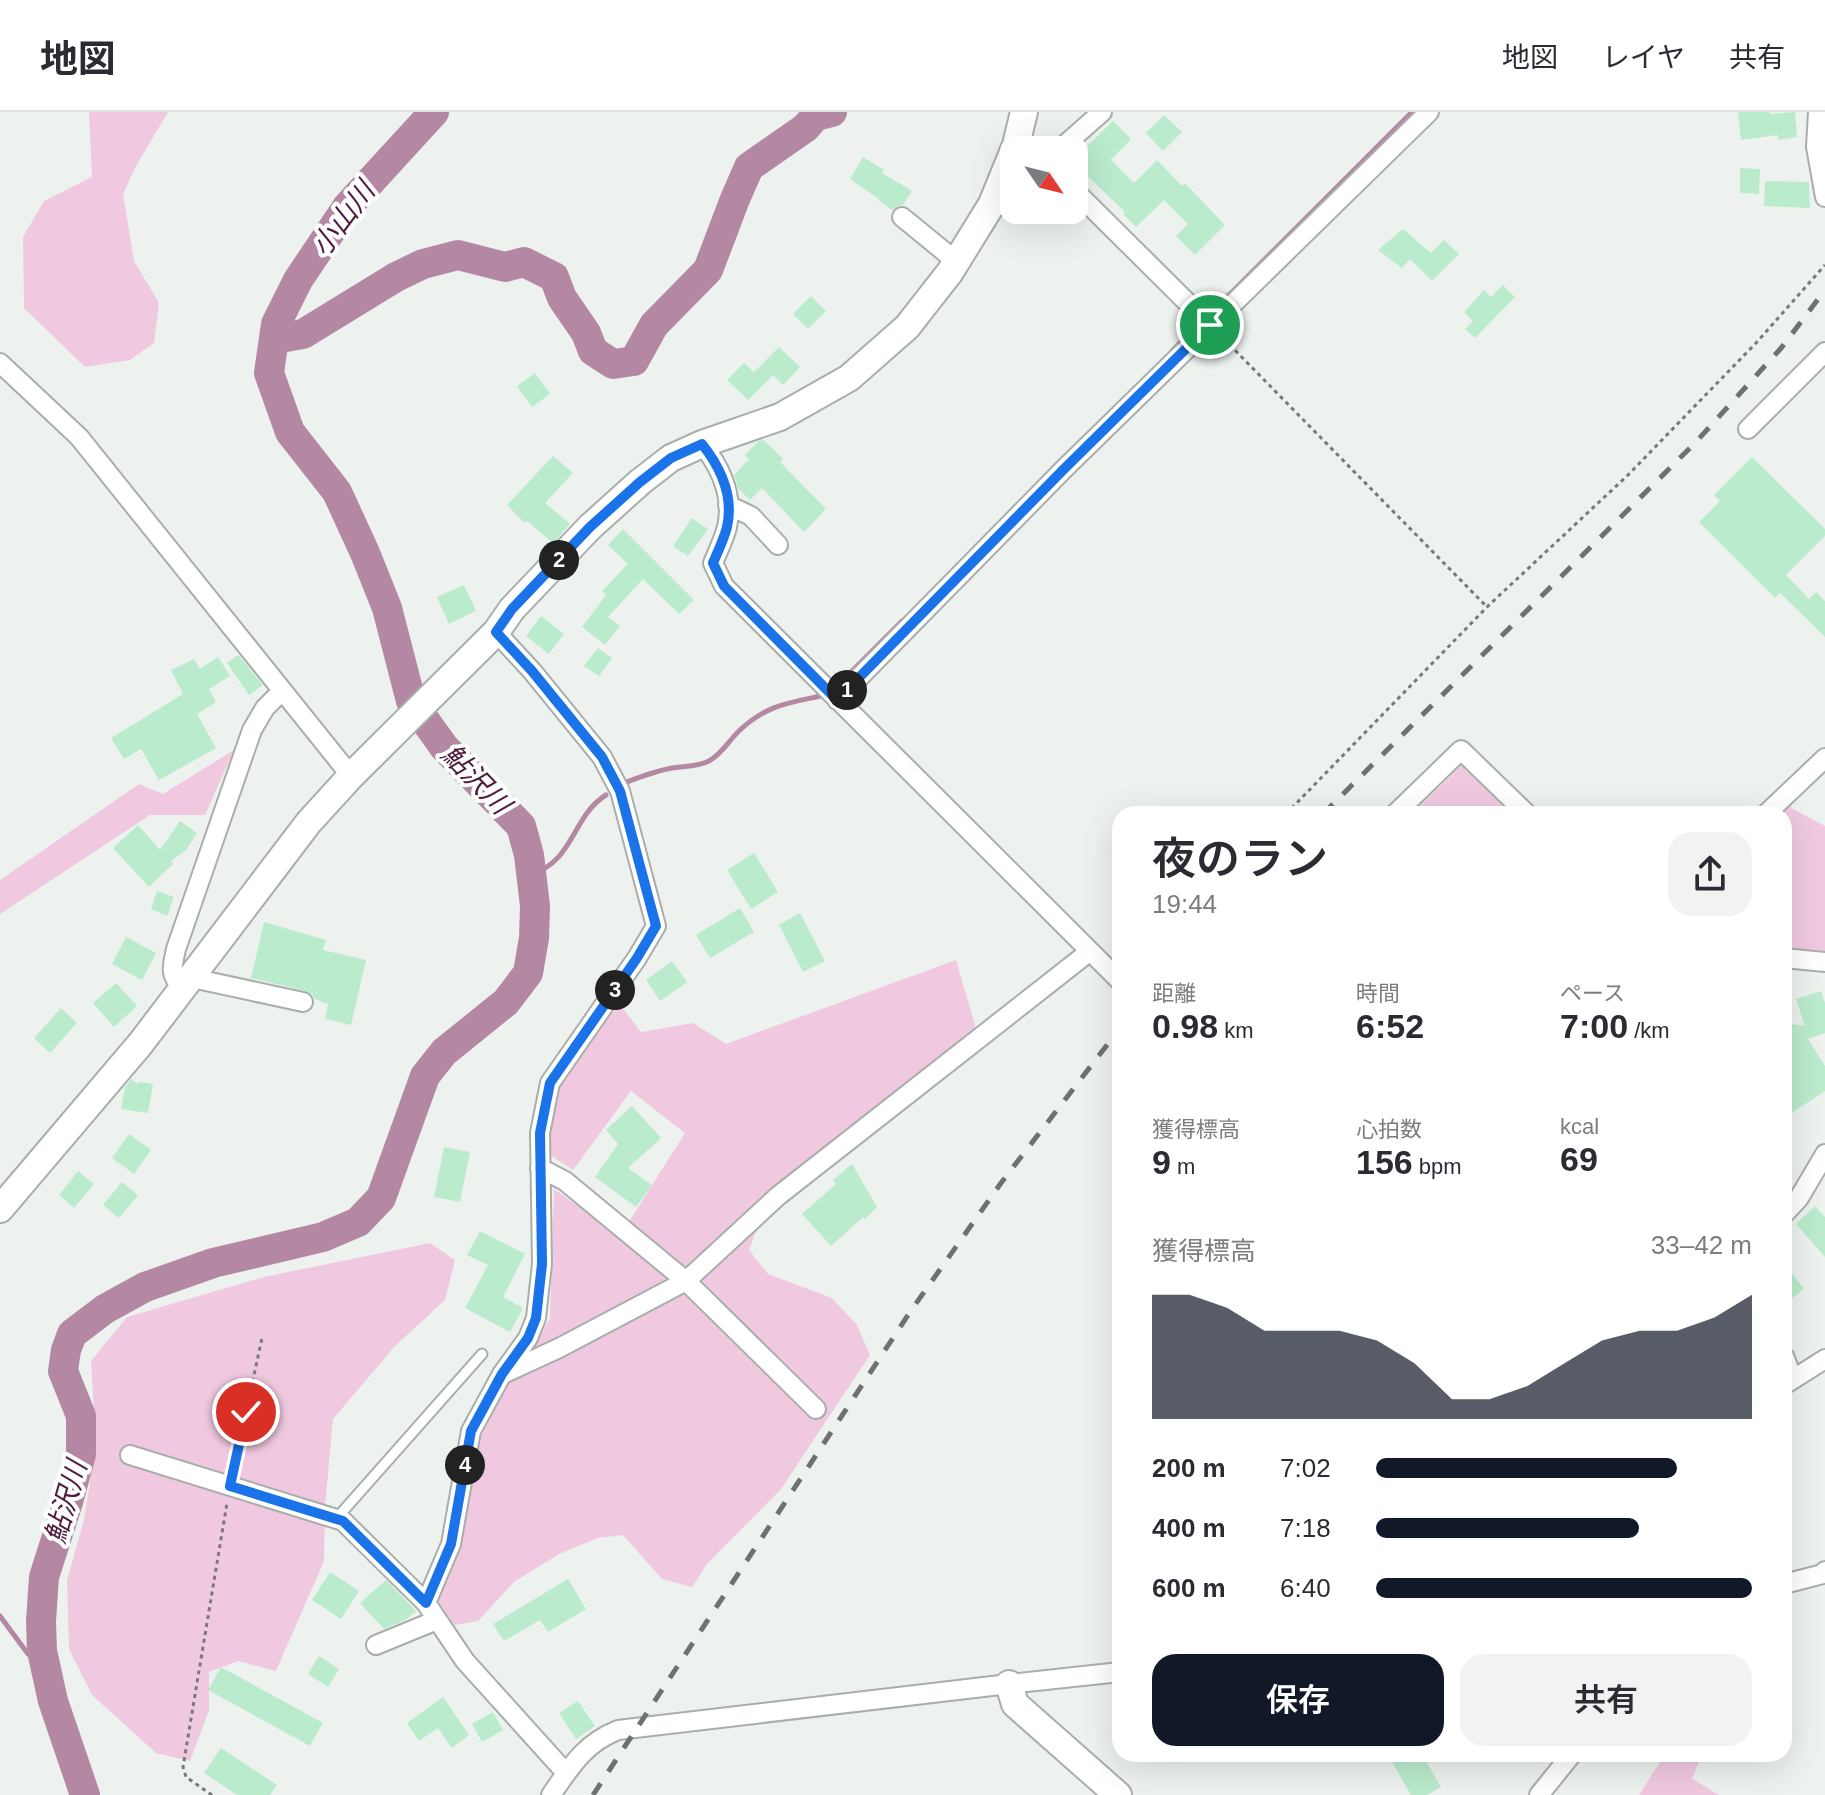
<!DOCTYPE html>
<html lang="ja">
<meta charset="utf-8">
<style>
:root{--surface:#fff;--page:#f2f2f3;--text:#2b2b33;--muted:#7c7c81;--line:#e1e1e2;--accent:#111827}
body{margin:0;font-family:Helvetica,"Noto Sans JP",sans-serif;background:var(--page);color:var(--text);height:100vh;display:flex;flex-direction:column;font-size:30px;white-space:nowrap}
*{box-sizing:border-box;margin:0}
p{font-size:26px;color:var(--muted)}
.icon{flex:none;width:44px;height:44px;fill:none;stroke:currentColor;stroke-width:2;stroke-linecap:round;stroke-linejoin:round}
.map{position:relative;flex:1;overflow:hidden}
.details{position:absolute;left:1112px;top:694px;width:680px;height:956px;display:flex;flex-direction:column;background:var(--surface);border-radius:24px;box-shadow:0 8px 32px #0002}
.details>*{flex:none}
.needle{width:52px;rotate:125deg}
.fabs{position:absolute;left:1000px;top:24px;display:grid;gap:16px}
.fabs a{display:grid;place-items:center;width:88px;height:88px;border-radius:16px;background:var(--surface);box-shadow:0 8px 32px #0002;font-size:40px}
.pin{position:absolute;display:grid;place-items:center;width:68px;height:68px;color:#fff;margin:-34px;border:4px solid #fff;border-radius:50%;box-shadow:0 2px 8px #0007}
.km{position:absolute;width:40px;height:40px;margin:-20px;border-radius:50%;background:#222;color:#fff;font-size:22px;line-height:40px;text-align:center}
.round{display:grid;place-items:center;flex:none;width:84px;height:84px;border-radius:24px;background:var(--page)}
.headline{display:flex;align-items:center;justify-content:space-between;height:136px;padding:0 40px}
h1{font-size:44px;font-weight:600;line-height:60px}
.figures{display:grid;grid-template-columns:repeat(3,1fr);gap:12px;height:136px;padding:8px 40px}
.figures div{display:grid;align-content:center}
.figures b{font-size:34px;font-weight:600}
.figures small{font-size:22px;font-weight:400}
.figures p{font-size:22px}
.chart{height:224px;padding:16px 40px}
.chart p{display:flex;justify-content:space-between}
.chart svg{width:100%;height:144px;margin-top:8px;fill:var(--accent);opacity:.7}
.action{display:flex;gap:16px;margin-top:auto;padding:16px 40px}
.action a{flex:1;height:92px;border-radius:24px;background:var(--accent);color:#fff;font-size:32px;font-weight:600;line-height:92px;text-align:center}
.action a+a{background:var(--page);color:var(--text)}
ul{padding:0 40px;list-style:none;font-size:26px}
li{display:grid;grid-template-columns:128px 96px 1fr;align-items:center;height:60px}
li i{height:20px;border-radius:10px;background:var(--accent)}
header{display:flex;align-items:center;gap:48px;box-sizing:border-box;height:112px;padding:0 40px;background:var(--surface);border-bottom:2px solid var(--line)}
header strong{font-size:38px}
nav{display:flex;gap:44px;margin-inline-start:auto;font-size:28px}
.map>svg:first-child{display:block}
</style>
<header>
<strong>地図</strong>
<nav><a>地図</a><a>レイヤ</a><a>共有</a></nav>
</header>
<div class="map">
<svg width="1825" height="1683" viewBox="0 0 1825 1683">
<rect width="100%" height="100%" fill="#edf2ef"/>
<path fill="#f0c9e0" d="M89,0H168L135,56L123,82L134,149L159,191L154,231L130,248L85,255L24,196L23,125L44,89L92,65Z
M234,638L205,703H150L0,802V768L139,672L163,682Z
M1462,653L1510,702H1412Z
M1782,687L1793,697L1825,714V847L1784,844V702H1766Z
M956,848L977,920L835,1031L773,1075L749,1138L768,1162L832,1186L857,1213L870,1243L781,1377L707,1452L692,1475L662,1467L623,1423L598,1426L559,1442L514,1470L478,1509L454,1513L437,1487L474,1338L516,1256L550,1207L554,1077L620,1124L685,1021L631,979L573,1058L547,1041L558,961L620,893L641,920L693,911L726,932Z
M430,1131L455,1148L445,1188L395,1234L333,1307L325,1395L324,1449L276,1559L238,1549L209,1560V1598L190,1649L156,1641L92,1583L69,1537L67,1468L84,1408L96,1332L91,1249L127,1205L264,1165Z
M1665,1642H1702L1692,1667L1719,1683H1639Z"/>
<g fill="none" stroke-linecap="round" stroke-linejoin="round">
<path stroke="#b488a3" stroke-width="5" d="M1210,202L1412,0
M1172,239L1194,217
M841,570L902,509
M624,671C640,665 655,659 672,656C684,654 697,655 709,649C722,642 729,628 740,618C768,592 789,591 825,583
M531,762C574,750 572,704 606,683
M0,1504L28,1542L45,1553"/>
<path stroke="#b488a3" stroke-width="30" d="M274,227L303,222L396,165L423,152L458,143L505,155L524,150L554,165L562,186L586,221L593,239L613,252L634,249L654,213L708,158L735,87L749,55L805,16L816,4L832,0
M85,1683L53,1589L42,1539L41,1509L44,1465L68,1390L81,1342V1304L63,1259L66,1238L72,1222L105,1197L145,1175L213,1151L323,1125L358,1110L381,1086L425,964L444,940L506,890L528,861L534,826L535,794L529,743L521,714L444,635L411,589L387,496L365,441L337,380L290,320L269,261L276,212L298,168L347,95L434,0"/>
</g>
<path fill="#baebcd" d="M1738,0H1769L1770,2L1795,0L1797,25L1778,28V23L1741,28Z
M1164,3L1182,20L1163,39L1146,21Z
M1113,9L1131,27L1111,48L1134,71L1157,48L1182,74L1185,71L1225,113L1195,143L1176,124L1188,112L1164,88L1136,115L1123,102L1125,100L1074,51V47Z
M863,45L884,58L882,61L912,79L903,93L897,94L892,98L878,88L879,87L850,67Z
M1740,56L1760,57L1759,82L1740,81Z
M1765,69L1809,70L1810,96L1764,94Z
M1403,117L1431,141L1444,128L1459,142L1432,169L1410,147L1402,156L1378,138Z
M1503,173L1515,185L1475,226L1465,217L1473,209L1464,200L1484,178L1491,185Z
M811,184L826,199L808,217L793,202Z
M779,235L800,255L783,273L773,263L748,288L727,268L744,251L754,260Z
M535,261L550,282L532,295L517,274Z
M764,328L783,347L780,350L826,397L804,420L762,376L750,388L738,376L734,363L749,347L745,343L759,329Z
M553,344L573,361L545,391L570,412L553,431L527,409L525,411L507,393Z
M1752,345L1825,417V424L1786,463L1809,487L1816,480L1825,489V525L1780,481L1775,486L1699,410L1720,389L1714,383Z
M692,406L708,417L688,444L673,434Z
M623,417L694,488L679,502L643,467L608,505L620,514L605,533L582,515L606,483L602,479L628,452L608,433Z
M464,473L476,499L449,512L437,485Z
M541,504L564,522L549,542L526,524Z
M598,536L612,546L599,564L584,554Z
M238,543L263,573L249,583L227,551Z
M218,545L230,564L209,577L216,590L197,602L216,636L159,668L141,637L124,647L111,626L183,582L171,558L194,547L200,557Z
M180,709L197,721L186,738L171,749L173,752L149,775L113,736L138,713L160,738Z
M754,741L778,780L751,797L727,758Z
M157,779L174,785L167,804L151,797Z
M740,796L754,820L710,846L696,823Z
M800,801L825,849L803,860L779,813Z
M264,810L326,828L323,838L366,848L351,913L325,907L328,892L315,887L312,882L306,879L251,866Z
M126,825L156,841L142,868L112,852Z
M672,849L687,870L660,889L646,868Z
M116,871L137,894L114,915L93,891Z
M1821,879L1825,891V921L1808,927L1825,954V979L1784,1006V911L1805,914L1796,887Z
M61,896L77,911L50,941L34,926Z
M132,967L137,972L139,970L153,972L148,1001L121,997L125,975Z
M632,994L661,1026L628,1056L652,1073L636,1095L595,1065L618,1032L606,1018Z
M129,1022L151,1038L134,1062L112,1046Z
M444,1035L470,1040L460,1090L434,1085Z
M852,1052L877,1095L865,1107L863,1105L831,1134L802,1102L836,1072L833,1068Z
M78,1059L94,1072L74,1096L59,1083Z
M122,1070L138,1083L119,1106L103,1093Z
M1815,1094L1825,1105V1145L1796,1112Z
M480,1119L525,1142L503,1185L523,1196L510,1220L465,1196L488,1153L467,1143Z
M1784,1151L1804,1177L1784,1192Z
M330,1460L359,1479L341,1507L312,1488Z
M568,1467L586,1497L548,1520L540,1508L504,1529L493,1512Z
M386,1468L416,1499L407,1507L384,1517L360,1491Z
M319,1544L339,1557L328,1575L308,1562Z
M221,1555L323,1611L310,1634L208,1578Z
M443,1585L469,1623L452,1636L438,1616L419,1629L407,1611Z
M578,1589L595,1614L576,1627L559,1601Z
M493,1600L503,1618L482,1630L472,1612Z
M221,1636L277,1673L270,1683H237L204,1661Z
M1406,1642H1422L1441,1675L1427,1683H1411L1392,1650Z"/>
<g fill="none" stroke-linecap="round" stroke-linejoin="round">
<g stroke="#a9aeab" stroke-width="13">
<path id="lane" d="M336,1407L482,1242"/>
</g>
<g stroke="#a9aeab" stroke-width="22">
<path id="street" d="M1818,0L1816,35L1825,85
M1059,38L1102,0
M1074,78L1210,213
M902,105L957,150
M0,251L79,325L351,664
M1748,317L1825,240
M702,332C721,356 734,384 727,415C724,427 718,439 713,451L724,474L1120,869
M728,393L751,404L778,433
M496,520L532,559L602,645L620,679L656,814L637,846L550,971L540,1021L542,1152L536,1206L528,1226L502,1262L471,1319L451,1432L426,1491L465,1549L566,1661
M837,588L1064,357L1429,0
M1395,702L1461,638L1527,702
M1766,702L1825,646
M1784,846L1825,850
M192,866L303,890
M183,877C169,862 172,856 176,837L252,618L265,596L282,579
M540,1056L565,1069L686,1169L816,1297
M1784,1102L1799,1086L1825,1042
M1784,1244L1793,1267
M503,1262L559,1236L686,1169L778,1084L1089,840
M1784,1273L1825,1247
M130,1343L343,1409L426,1491
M1784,1472L1823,1462L1825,1459
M376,1533L437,1508
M551,1683C571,1654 585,1631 618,1618L1009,1572L1120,1560
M1539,1683L1572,1642"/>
</g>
<g stroke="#a9aeab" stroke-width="30">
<path id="secondary" d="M0,1097L141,931L309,710L351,664L496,520L512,497L590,415L640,370L671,346L702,332L780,305L849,266L907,215L950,160L992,92L1016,33L1024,0
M1009,1572L1015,1592L1118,1683"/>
</g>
<path stroke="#777a79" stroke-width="3" stroke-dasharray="4 4" stroke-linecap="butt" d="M1224,227L1487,495
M1286,702L1487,495L1628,363L1756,231L1825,153
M234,1356L262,1226
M212,1683L186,1665L183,1655L227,1391"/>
<use href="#lane" stroke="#fff" stroke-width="9"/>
<use href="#street" stroke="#fff" stroke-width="18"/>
<use href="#secondary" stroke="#fff" stroke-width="26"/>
<path stroke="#6d716f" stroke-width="5" stroke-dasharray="14 14" stroke-linecap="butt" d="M1323,702L1695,331L1782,235L1825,178
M593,1683L910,1200L1001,1071L1120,916"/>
</g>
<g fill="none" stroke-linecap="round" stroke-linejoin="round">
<g stroke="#fff" stroke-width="16">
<path id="route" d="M246,1300L230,1374L343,1409L426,1491L451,1432L471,1319L502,1262L528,1226L536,1206L542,1152L540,1021L550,971L637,846L656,814L620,679L602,645L532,559L496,520L512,497L590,415L640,370L671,346L702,332C721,356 734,384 727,415C724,427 718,439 713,451L724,474L837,588L1064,357L1210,213"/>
</g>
<use href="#route" stroke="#1a73e8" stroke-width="10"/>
</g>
<g text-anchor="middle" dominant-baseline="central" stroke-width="8" stroke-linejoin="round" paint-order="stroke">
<g font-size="28" font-style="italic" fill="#511b40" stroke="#fcfffd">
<text transform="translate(343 107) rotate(-53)">小山川</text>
<text transform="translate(476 667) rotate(46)">鮎沢川</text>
<text transform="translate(66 1390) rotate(-74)">鮎沢川</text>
</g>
</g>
</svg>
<div class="fabs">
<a><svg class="needle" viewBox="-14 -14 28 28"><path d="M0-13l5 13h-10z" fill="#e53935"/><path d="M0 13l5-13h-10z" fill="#7c7c81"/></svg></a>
</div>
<div class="pin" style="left:1210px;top:213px;background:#1e9e55"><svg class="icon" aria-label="arrive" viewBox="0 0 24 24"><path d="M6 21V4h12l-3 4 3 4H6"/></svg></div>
<div class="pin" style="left:246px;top:1300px;background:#d93025"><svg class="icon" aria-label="check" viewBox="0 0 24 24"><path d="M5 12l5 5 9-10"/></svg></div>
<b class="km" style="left:847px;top:578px">1</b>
<b class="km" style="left:559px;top:448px">2</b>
<b class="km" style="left:615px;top:878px">3</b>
<b class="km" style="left:465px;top:1353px">4</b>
<section class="details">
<div class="headline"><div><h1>夜のラン</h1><p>19:44</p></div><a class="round"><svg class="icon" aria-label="share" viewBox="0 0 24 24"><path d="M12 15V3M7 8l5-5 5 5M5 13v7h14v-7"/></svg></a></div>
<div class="figures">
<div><p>距離</p><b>0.98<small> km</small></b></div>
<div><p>時間</p><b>6:52</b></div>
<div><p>ペース</p><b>7:00<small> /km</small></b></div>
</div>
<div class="figures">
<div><p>獲得標高</p><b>9<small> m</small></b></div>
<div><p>心拍数</p><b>156<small> bpm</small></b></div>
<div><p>kcal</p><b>69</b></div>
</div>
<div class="chart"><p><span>獲得標高</span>33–42 m</p>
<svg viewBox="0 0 160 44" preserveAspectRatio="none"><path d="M0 44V6L10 6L20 10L30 17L40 17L50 17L60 20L70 27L80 38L90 38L100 34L110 27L120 20L130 17L140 17L150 13L160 6V44z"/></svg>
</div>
<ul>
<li><b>200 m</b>7:02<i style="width:80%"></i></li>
<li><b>400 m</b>7:18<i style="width:70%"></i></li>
<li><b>600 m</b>6:40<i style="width:100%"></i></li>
</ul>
<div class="action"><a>保存</a><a>共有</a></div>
</section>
</div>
